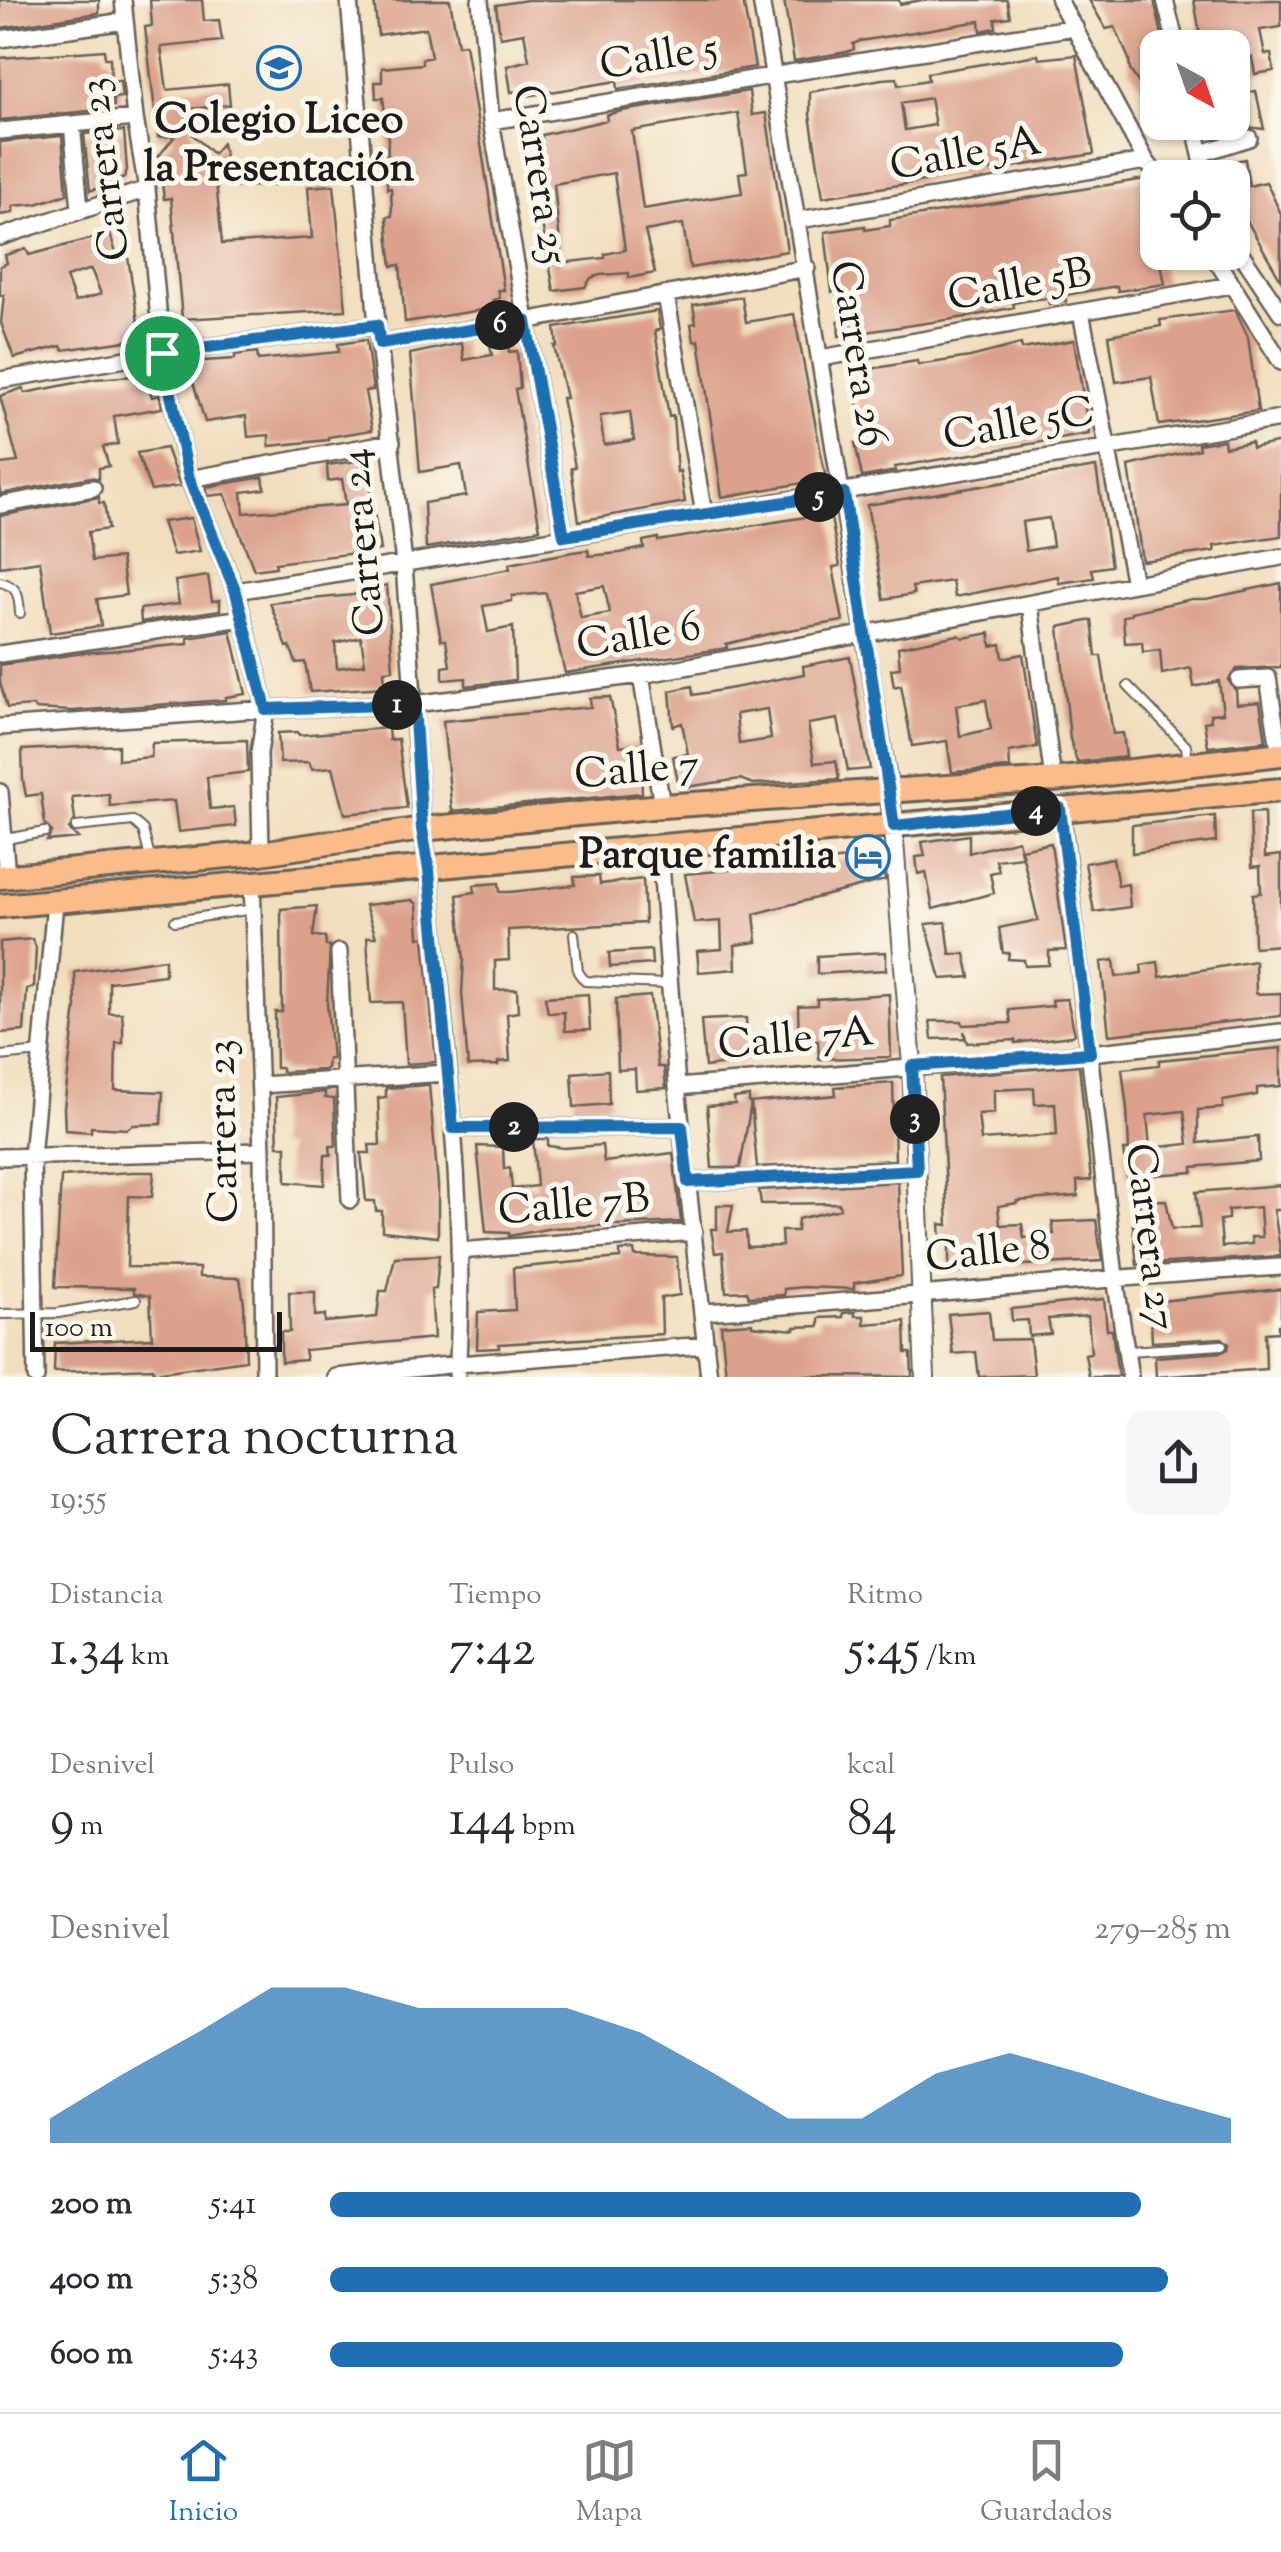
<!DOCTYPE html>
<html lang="es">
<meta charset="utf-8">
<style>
:root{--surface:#fff;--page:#f7f7f7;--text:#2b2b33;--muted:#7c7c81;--line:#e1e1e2;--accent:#1f6fb2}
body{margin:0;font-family:"Sorts Mill Goudy",serif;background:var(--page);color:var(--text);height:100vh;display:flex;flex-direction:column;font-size:38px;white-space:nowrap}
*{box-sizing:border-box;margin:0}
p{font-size:32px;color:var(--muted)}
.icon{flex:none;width:55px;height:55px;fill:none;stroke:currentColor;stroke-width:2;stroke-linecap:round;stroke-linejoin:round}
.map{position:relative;height:1377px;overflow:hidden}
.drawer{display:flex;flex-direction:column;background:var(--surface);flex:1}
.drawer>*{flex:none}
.needle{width:65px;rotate:140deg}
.tools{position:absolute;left:1140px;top:30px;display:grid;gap:20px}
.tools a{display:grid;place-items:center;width:110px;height:110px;border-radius:20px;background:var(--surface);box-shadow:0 2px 8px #0004;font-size:50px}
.scale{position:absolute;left:30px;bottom:25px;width:252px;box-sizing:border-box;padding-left:10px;border:5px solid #1c1c1c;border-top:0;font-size:28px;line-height:35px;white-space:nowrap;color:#1c1c1c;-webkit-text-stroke:8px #fbf7ec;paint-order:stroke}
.pin{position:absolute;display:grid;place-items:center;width:85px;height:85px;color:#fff;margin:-42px;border:5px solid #fff;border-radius:50%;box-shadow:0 2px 10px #0007}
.km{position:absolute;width:50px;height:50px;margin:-25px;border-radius:50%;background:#222;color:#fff;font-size:28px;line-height:50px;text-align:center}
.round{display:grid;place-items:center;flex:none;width:105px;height:105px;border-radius:20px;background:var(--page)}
.headline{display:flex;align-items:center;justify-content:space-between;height:170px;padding:0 50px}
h1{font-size:55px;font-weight:600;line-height:75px}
.metrics{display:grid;grid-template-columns:repeat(3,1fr);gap:15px;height:170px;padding:10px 50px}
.metrics div{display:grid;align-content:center}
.metrics b{font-size:50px;font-weight:600}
.metrics small{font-size:28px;font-weight:400}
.metrics p{font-size:28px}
.chart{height:280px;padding:20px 50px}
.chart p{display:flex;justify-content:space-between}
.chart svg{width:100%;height:180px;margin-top:10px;fill:var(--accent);opacity:.7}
ul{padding:0 50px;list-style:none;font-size:32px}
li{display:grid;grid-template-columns:160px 120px 1fr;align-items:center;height:75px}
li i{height:25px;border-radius:12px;background:var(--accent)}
.dock{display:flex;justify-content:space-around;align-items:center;height:140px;border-top:2px solid var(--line);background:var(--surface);font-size:28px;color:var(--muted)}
.dock a{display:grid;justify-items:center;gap:5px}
.dock .current{color:var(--accent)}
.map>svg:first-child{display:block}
</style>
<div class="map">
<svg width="1281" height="1377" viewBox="0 0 1281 1377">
<rect width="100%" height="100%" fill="#fbf7ec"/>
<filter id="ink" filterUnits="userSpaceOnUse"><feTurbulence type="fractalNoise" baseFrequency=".01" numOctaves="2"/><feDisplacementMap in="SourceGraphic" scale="20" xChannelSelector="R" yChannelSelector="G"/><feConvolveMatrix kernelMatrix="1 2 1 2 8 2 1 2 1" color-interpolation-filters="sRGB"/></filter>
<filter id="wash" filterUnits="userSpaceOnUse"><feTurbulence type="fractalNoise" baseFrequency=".0048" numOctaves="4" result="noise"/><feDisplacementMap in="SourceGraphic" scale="40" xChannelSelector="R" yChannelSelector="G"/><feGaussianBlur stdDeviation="2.25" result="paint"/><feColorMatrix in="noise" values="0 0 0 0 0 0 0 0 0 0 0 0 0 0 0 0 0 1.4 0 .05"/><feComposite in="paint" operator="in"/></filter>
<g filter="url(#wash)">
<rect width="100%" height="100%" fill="#f1debe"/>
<g id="blocks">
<path fill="#dba18c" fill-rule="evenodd" d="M0,0H99V13L0,28Z
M150,0H202L204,21L219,20L222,41L161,47L167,90L228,84L230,105L189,109L193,135L213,154L222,143L226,167L230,171L273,168L274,185L237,187L215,171L222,244L312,238L308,187L334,185L346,310L182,319L171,198L164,199L162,183L173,169L158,157L175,136L158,137L145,27L152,26Z
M374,0H450L458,45L465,44L504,290H498L500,298L493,300L494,308L405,322L400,265L392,266L389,241L387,217L392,216L391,188L387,189L388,135L383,98H376L375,82H382V68L422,64V59L431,57L426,28L378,35Z
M527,0H743L755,67L618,89L617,81L520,97L519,91L511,92L507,66L529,60L524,33L500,37L496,5Z
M784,0H899L900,4L922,0H1007L1010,17L995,19L996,28L981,31L980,21L860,41L853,44L854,49L847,52L794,61Z
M1089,0H1154L1165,48H1158V113L1130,70L1129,59L1115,27L1106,29Z
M1194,0H1281V27L1260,30L1265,54H1271L1274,71L1255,74L1252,57L1232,60V48H1198L1201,39Z
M104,50L105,58H110L111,82L120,81L122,97L113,98L114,106H108V109L0,120V58Z
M1038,55L1039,59L1076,55L1094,154L823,197L810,115V92L882,79L897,78L898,85L928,80L927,73ZM930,98L935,125L905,130L901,103Z
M749,91L752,115L766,113L787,251L690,268L683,224L645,231L655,273L629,278V273L600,275L591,278L585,287L554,291L539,206L542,196L535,146L543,145L542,135L607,120L606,115L622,111ZM738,113L747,172L739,173L742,193L643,209L632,131ZM614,173L625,250L605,254V258L552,264L562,263L554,184Z
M1256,91L1264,129L1247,127L1216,137L1214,122H1232V95Z
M124,131L127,170L124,178L90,191L84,134Z
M62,136L67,194L36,204L13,206V213L0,215V142Z
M1245,159L1249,186L1266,182L1281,214V280L1232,195V178H1228L1225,163Z
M1145,179L1165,284L1118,291L1117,286L1082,292L1065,295L1066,301L1049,304L1048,298L1030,300L1013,303L1014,307L973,316L839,336L838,321L844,320L839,291L832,292L825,232L865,226V230L890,226V220Z
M109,230L118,260L128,257L140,335L126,341L63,350L61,346L14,358L1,323L4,295L0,296V266L7,263L5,255L26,249L29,255L94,238ZM91,269L101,294L75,302L66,277Z
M742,297L746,322L794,314L826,479L722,497L699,340L694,341L691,324L696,323L693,305Z
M1235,310L1248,337L1258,411L1159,425L1151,377L1116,382L1109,335L1161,326L1160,320Z
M657,311L660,329L655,331L669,417L673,416L677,472L680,471L685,502L579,521L571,468L575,467L562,398H566L554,346H557L555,328ZM630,412L634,440L604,445L600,416Z
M507,337L509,352L517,351L520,388L515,389L540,529L426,548L424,503L466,496L461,465L420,472L410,354L462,343L464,360L492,355L489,340Z
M366,340L373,390L365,391L372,430L328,437V440L269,446V435L248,437L246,416L205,422L187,362L235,359V355L257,352L258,360L339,352L338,344Z
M1074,340L1089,434L895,467L896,471L862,477L855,443L863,441L853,372L917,361L918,365L970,357L1021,344L1022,349Z
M145,375L152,397L160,395L162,408L114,416L118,444L103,447L109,466L99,468V479L91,477L0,494V464L18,462L0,396L23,388L25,393L95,379Z
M1224,440L1225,447L1251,442L1252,448L1281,442V536L1214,546L1215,551L1142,561L1129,466L1199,449L1198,444Z
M166,448L180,486L151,491L137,453Z
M366,460L380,550L275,563L276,567L254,570L225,494L208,496L206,492V487L263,477L265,489L242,492L244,513L346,505L342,479L328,481L327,465Z
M1096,467L1111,566L1092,569L1094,578L1059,583L1058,576L955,597L952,581L912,587L914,594L884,599L867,505ZM1049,518L1053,546L1026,551L1022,522Z
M99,497V503H104L108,529L88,532L92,561L121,558L126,595L97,599L101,626L50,633L40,561L0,567V516Z
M830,513L840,566L833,567L843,621L777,632L726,644L727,648L565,673L546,593L512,596V601L483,606L488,632L513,627L515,680L466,686V678L443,680V667L450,666L446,640H441L431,584L510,569L509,564L573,552L588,550L589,556L620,553L644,548L643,541L658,538V541ZM604,586L610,613L581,618L575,591Z
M191,518L200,551L173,555L162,522Z
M208,576L212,601L220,600V610L141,622L140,609L179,604L175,581Z
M1281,583V667L1237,669L1228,680L1236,691L1237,704L1260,702L1266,741L1208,747L1204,722L1211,721L1210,714L1223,713L1219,681L1194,687L1191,668L1162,674L1160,650L1143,652L1142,642L1125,643L1123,616L1131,615V612L1192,599H1206Z
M387,585L393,670L384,671L385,687L310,692L305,662L296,663L290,646L287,647L270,603L353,595ZM361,637L365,664L337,668L335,643Z
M1092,620L1096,656H1101L1113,734L1123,733L1126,757L1077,762L1070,739L1059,627Z
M231,631L246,694L226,697V700L72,711L35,709L33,706L7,708L0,682V665L84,653L188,644V638Z
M990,633L991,646L1001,644L1003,658L1023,654L1037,747L1009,752L1010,768L952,772L947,741L912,746L901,685L894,687L891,669L900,668L898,647L958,635L964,638ZM986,700L991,729L960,736L956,705Z
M850,657L870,769L848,771L838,719L808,724L814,763L836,761L839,779L753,784L740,779L679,788L673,756L688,754L682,723L673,726L670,691L692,686L693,695L739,687L804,674L803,666ZM767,709L771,739L739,744L736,714Z
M610,697L620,746L640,744L642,793L452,811L443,721L591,707L590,698Z
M388,728L389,740L398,739L407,808L345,814L333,767L312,769L309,762L280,763L278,733L297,732L299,735Z
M247,740L248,772L207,777L210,809L234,807L236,826L178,832L174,801L110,806L109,794L72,797L75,820L69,829L78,838L47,841L52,832L45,825L41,794L26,796L23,780L22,750L118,745V760L151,757L152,743Z
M1264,812L1265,857L1281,855V945L1254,947L1253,894L1261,893L1260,866L1252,867L1250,813Z
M1215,816L1216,842L1132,853V825Z
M969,835V853L1018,840L1022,857L996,860L999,871L990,873L994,893L933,909L926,872L918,874L916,857L925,856L922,842Z
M1051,843L1066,950L1049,951V965L1025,966L1024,960L1008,959L1009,953H1003L999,928L1038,920L1021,849Z
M880,856L885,880L754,914L757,942L735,945L736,969L699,972L697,951L722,949L721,921L694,923L685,874Z
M1113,858L1118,886L1128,884L1130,907L1094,912L1085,863Z
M599,876L600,884L643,879L645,923L508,930L509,960L495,961V990L517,989L518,1012L507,1014L510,1061L498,1062V1065L468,1066L462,993L464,959L457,895L475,892L474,885L499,883L500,892H510L575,885L574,877Z
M412,900L417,904L419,937H424L436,1062L406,1064L402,1002L371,1003L367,937H376L365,905Z
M317,906L313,936L325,937L326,946H330L327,1004L332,1059H328L327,1068L324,1070L282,1072V1068H276L275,1012H282L281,909Z
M946,922L950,954H965L970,977L941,979L926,924Z
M32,939L36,947L34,987L27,989L24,1031L0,1033V942Z
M651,950L652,964L610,967L609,953Z
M886,952V970L817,974V956Z
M165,959V975L109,982V1013H122L123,1024V1043H116L115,1090L163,1092L161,1124L133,1125L127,1129L91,1127V1132L65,1130L64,1108L76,1007L75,972Z
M1114,960L1116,977L1142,973L1141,965L1158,962L1160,977L1255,961L1256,994L1281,993V1016L1109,1035L1101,962Z
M588,994L590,1030L565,1031L564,1012L548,1013L545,997Z
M889,994L891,1057L819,1059L818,1041H799L798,1006L817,1005V999Z
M650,996L658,1067H664L666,1088L636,1090L635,1069L618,1070L616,999Z
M1067,999L1075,1034L1071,1036L1015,1043V1040L967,1043L964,1031L965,1038L932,1039L930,1021H962L963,1025L1011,1023L1009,1010L1053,1006L1052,1000Z
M746,1018L747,1039L753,1038V1044L765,1043V1058L705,1067L701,1020Z
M1281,1048V1086L1257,1088V1095L1223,1101V1108L1198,1110V1143L1258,1137L1259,1161L1193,1167V1172L1128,1177L1124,1150H1129L1127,1109L1122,1069L1159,1065V1060ZM1184,1111L1188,1144L1150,1148L1147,1115Z
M1079,1065L1091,1180L1077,1181L1078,1196L1017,1201L1018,1203L998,1206L1000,1225L1022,1224L1024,1238L1054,1234L1052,1222L1096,1220L1102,1261L984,1267V1269L949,1273V1241L941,1242L940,1224L948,1225L940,1077ZM1034,1088L1035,1104L1055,1103L1057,1135L981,1140L978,1114L994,1113V1090Z
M608,1070L609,1104L574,1107L572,1073Z
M893,1083L895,1160L757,1167L751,1103L740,1168H712L707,1106L735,1104L734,1098L749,1096V1103L836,1095L835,1087Z
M429,1085L438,1184V1237L382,1231V1211H376L375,1201H366L361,1153H370L369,1145H380L378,1098L386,1097V1088Z
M325,1092V1098L334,1099L336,1146H330L331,1155H325L324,1185L286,1182V1146H278L276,1097Z
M533,1139H548V1146L564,1148L602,1145L604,1162L673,1153L681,1222L552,1228L509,1236V1233L486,1232L477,1146L503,1147L504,1169L510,1168L512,1189L537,1186Z
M132,1172H154L152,1197L129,1196L127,1267L199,1268V1277L240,1278L244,1304L246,1360L154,1373L153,1368L54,1372L55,1343L152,1338L150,1296L134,1293V1288L55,1287L61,1177Z
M898,1182L902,1276L854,1283V1289L803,1287L784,1289V1295L749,1297L747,1291L726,1292L723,1252L715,1253L711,1229H717V1205H733L728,1232L746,1231L747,1247L782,1246L781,1231H797L798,1219L840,1209L839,1203L761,1204L759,1190Z
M1281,1185V1210H1274L1281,1256L1137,1265L1133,1225H1141L1139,1201L1166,1200L1172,1229L1200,1228L1196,1192ZM1260,1207L1262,1237H1251L1252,1244L1222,1247L1220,1220L1228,1219V1210Z
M634,1250L635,1256L677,1257L680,1295L661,1298L662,1334L499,1344V1348L477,1349L478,1312L515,1310L513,1268L620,1258V1251Z
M439,1255L436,1289H431L434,1338L304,1350L306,1360L281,1362V1332H290L289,1292H315V1316L325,1315V1322L377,1317L380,1291H387L395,1257Z
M1281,1289V1325H1278V1332L1265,1333L1266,1369L1156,1377L1155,1357L1222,1352L1228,1349L1229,1344L1222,1338L1152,1342L1150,1302Z
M1104,1299L1107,1330H1112L1118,1376L1115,1377H1089L1085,1354L1091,1353L1088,1316L1048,1319L1051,1334L1029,1336L1028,1320L1012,1321L1011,1309Z
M989,1311L992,1340L1030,1339L1034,1375L979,1377L976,1352L953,1354L948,1314Z
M855,1312V1316H864V1324L905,1321L906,1353H911L912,1377L726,1375L721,1325L752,1323V1326L795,1330V1327L819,1326V1318L843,1317V1313Z"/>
</g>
</g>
<g filter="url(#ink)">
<use href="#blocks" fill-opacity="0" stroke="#676055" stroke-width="2.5"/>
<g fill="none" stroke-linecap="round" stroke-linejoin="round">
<g stroke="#676055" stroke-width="12">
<path id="service" d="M0,582C18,586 19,596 20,613
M1128,686L1186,746L1188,763
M76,827L133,821L143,830L150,858
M6,839L45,832
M175,921L253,909
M574,934L578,972L585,981L669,984
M0,1056L41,1052
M0,1314L58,1313L136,1300
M1128,1351L1222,1345"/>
</g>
<g stroke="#676055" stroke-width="20">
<path id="minor" d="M123,0L135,118L147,189L162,353L189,479L236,591L266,709L259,753L261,853
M349,0L377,325L404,564L422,829L429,869C444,1038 468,1208 457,1377
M480,0L491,121L564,537
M761,0L890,792
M1059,0L1146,161L1159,178
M1165,0L1177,48
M0,39L125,21
M491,121L1075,27
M1194,122L1206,178
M72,124L80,209
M0,131L135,118
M1202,153L1249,138
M799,220L1146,161
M0,237L147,189
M1232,240L1281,313
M1211,252L1281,362
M666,295L704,514
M1081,312L1134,584
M379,344L525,321L807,268
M821,358L1231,285
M0,380L162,353L377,325
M189,479L392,442
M0,505L93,488
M236,591L1281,419
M1030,604L1053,780
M0,654L243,618
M641,675L662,806
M1239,680L1268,678L1280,755
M0,727L266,709L414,704L641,675L1281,557
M0,792L7,876
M1061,808L1115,1277L1130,1377
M660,849L677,1087L709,1377
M252,883L262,1151L264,1377
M339,952L350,1200
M260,1085L447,1073
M677,1087L1090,1053L1281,1032
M453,1128L682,1127
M0,1157L262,1151
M688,1182L917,1170
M459,1251L694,1232
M703,1312C896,1299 1088,1278 1281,1267
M36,1377L32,1157L55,902
M336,1377L458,1364L706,1345"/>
</g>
<g stroke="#676055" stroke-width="22">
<path id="tertiary" d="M890,792L912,1066L925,1377"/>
</g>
<g stroke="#676055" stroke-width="28">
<path id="primary" d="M0,877L261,853L422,829L662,806L1053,780L1281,754
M0,906L1281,790"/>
</g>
<use href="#service" stroke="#fff" stroke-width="8"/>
<use href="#minor" stroke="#fff" stroke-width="15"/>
<use href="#tertiary" stroke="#fff" stroke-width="18"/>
<use href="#primary" stroke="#fabc8b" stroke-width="22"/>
</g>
</g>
<g fill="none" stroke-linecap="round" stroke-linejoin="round" filter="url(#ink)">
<g stroke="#fff" stroke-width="20">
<path id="route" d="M526,321L564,536L844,493L894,826L1060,808L1090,1053L912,1066L917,1170L688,1182L682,1127L453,1128L429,870L422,829L414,704L266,709L236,592L189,478L162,353L377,325L380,344Z"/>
</g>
<use href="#route" stroke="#1f6fb2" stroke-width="12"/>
</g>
<defs>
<g id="school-ring" transform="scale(2.25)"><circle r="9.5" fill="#fbf7ec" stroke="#1f6fb2" stroke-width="1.5"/><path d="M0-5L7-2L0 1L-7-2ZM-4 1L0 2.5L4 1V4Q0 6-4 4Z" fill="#1f6fb2"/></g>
<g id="hotel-ring" transform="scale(2.25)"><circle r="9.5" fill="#fbf7ec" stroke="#1f6fb2" stroke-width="1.5"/><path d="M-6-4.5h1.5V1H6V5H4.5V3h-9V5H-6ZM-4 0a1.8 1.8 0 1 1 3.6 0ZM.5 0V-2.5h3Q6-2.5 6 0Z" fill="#1f6fb2"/></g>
</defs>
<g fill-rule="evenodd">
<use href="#school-ring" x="279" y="68"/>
<use href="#hotel-ring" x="868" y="857"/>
</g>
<g text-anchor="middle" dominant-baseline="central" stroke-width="10" stroke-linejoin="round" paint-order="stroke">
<g font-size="42" fill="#1c1c1c" stroke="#fbf7ec">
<text transform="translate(659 59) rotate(-9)">Calle 5</text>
<text transform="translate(966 156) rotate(-10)">Calle 5A</text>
<text transform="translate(107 169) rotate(-97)">Carrera 23</text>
<text transform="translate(538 175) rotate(81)">Carrera 25</text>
<text transform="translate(1020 287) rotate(-10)">Calle 5B</text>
<text transform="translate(856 354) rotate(81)">Carrera 26</text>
<text transform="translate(1019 426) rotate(-10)">Calle 5C</text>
<text transform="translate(365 542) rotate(-95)">Carrera 24</text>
<text transform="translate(639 638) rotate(-9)">Calle 6</text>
<text transform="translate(637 772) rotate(-5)">Calle 7</text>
<text transform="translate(796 1041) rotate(-5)">Calle 7A</text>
<text transform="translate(225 1131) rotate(-91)">Carrera 23</text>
<text transform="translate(574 1207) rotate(-5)">Calle 7B</text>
<text transform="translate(1148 1237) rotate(83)">Carrera 27</text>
<text transform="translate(988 1254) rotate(-6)">Calle 8</text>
</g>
<g font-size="42" font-weight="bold" fill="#1c1c1c" stroke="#fbf7ec">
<text x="279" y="122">Colegio Liceo<tspan x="279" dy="48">la Presentación</tspan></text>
<text x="836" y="857" text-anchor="end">Parque familia</text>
</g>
</g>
</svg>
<div class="tools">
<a><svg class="needle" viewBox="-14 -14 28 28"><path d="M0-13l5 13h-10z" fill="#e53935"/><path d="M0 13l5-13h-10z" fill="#7c7c81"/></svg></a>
<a><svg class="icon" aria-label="locate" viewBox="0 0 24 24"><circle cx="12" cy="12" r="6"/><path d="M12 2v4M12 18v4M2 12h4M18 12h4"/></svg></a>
</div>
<div class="scale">100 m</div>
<div class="pin" style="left:162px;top:353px;background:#1e9e55"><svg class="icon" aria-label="arrive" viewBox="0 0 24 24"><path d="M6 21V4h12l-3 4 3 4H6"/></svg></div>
<b class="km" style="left:397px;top:705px">1</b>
<b class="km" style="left:514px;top:1127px">2</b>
<b class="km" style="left:915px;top:1119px">3</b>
<b class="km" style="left:1036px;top:811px">4</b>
<b class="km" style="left:819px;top:497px">5</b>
<b class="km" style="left:500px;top:325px">6</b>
</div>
<section class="drawer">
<div class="headline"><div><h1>Carrera nocturna</h1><p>19:55</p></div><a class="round"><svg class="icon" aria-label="share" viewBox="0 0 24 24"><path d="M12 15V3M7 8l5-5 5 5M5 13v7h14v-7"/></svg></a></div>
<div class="metrics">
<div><p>Distancia</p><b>1.34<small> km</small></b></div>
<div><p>Tiempo</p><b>7:42</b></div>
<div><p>Ritmo</p><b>5:45<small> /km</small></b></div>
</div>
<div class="metrics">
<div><p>Desnivel</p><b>9<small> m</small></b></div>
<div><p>Pulso</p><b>144<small> bpm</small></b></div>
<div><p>kcal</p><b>84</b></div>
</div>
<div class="chart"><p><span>Desnivel</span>279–285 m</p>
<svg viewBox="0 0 160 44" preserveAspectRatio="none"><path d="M0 44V38L10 27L20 17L30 6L40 6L50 11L60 11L70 11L80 17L90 27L100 38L110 38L120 27L130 22L140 27L150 33L160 38V44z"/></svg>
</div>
<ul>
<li><b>200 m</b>5:41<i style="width:90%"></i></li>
<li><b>400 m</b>5:38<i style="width:93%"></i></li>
<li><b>600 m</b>5:43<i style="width:88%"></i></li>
</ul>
</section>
<nav class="dock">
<a class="current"><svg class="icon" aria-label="home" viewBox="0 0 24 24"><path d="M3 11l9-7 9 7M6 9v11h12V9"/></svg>Inicio</a>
<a><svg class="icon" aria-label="map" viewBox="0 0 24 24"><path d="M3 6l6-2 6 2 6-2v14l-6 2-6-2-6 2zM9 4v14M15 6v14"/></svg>Mapa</a>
<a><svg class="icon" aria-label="saved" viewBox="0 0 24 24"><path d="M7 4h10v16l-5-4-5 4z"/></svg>Guardados</a>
</nav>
